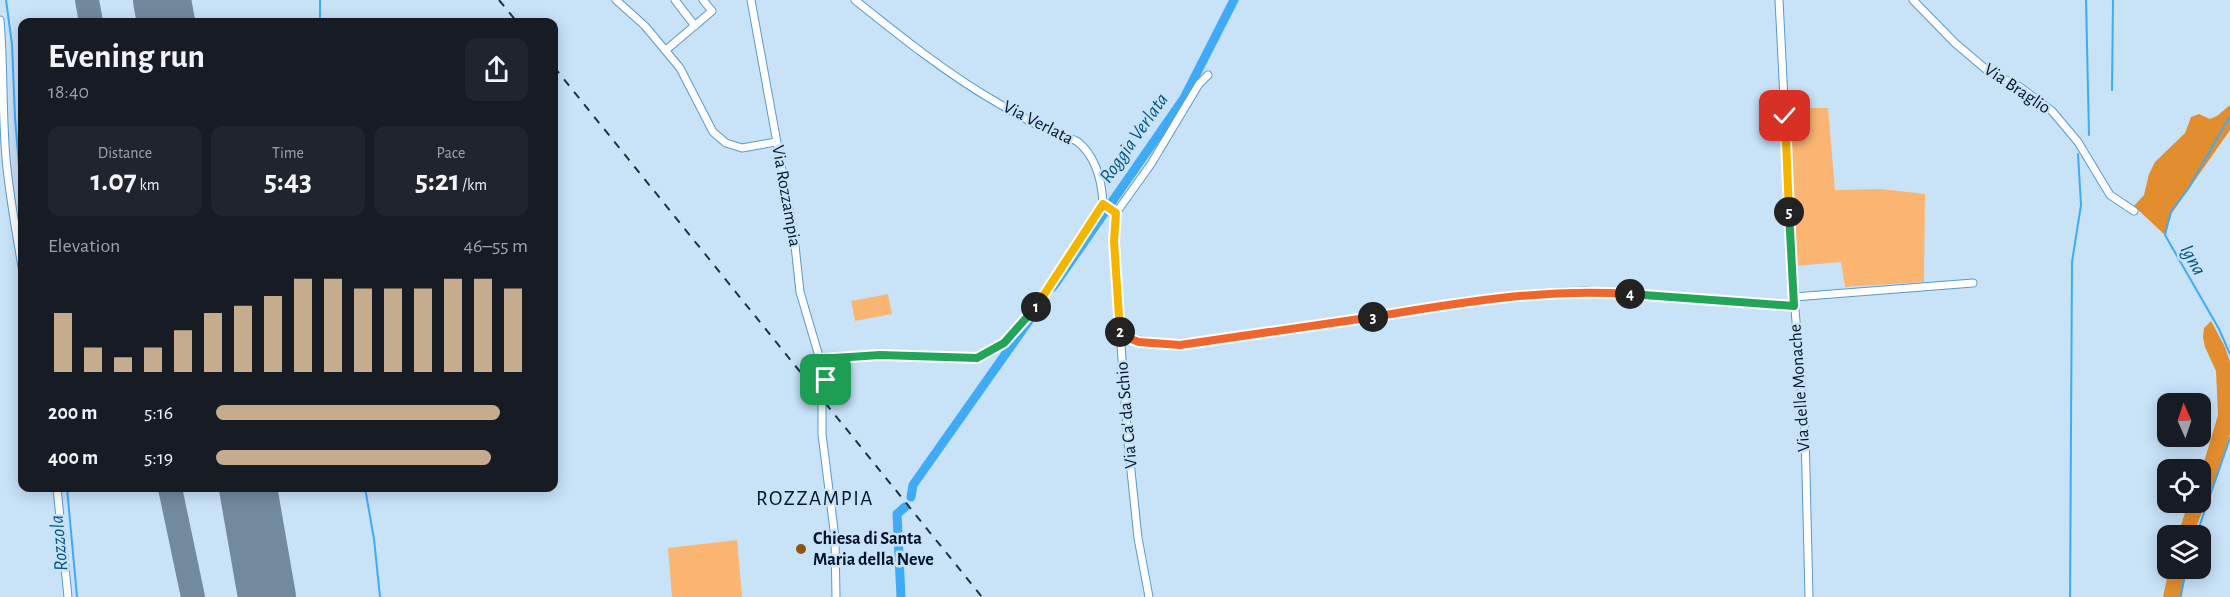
<!DOCTYPE html>
<meta charset="utf-8">
<style>
:root{--surface:#171b24;--page:#20242c;--text:#f1f3f6;--muted:#9ea1a6;--accent:#c5ac8e}
body{margin:0;font-family:"Alegreya Sans",sans-serif;background:var(--page);color:var(--text);height:100vh;display:flex;flex-direction:column;font-size:22px;white-space:nowrap}
*{box-sizing:border-box;margin:0}
p{font-size:20px;color:var(--muted)}
.icon{flex:none;width:33px;height:33px;fill:none;stroke:currentColor;stroke-width:2;stroke-linecap:round;stroke-linejoin:round}
.map{position:relative;flex:1;overflow:hidden}
.panel{position:absolute;left:18px;top:18px;width:540px;height:474px;display:flex;flex-direction:column;background:var(--surface);border-radius:12px;box-shadow:0 3px 15px #0003}
.panel>*{flex:none}
.needle{width:39px;rotate:357deg}
.tools{position:absolute;left:2157px;top:393px;display:grid;gap:12px}
.tools a{display:grid;place-items:center;width:54px;height:54px;border-radius:12px;background:var(--surface);box-shadow:0 3px 15px #0003;font-size:30px}
.pin{position:absolute;display:grid;place-items:center;width:51px;height:51px;color:#fff;margin:-26px;border-radius:12px;box-shadow:0 3px 9px #0006}
.km{position:absolute;width:30px;height:30px;margin:-15px;border-radius:50%;background:#222;color:#fff;font-size:16px;line-height:30px;text-align:center}
.round{display:grid;place-items:center;flex:none;width:63px;height:63px;border-radius:12px;background:var(--page)}
.overview{display:flex;align-items:center;justify-content:space-between;height:102px;padding:0 30px}
h1{font-size:33px;font-weight:700;line-height:45px}
.figures{display:grid;grid-template-columns:repeat(3,1fr);gap:9px;height:102px;padding:6px 30px}
.figures div{display:grid;align-content:center;border-radius:12px;background:var(--page);text-align:center}
.figures b{font-size:30px;font-weight:700}
.figures small{font-size:16px;font-weight:400}
.figures p{font-size:16px}
.chart{height:168px;padding:12px 30px}
.chart p{display:flex;justify-content:space-between}
.chart svg{width:100%;height:108px;margin-top:6px;stroke:var(--accent);stroke-width:6}
ul{padding:0 30px;list-style:none;font-size:20px}
li{display:grid;grid-template-columns:96px 72px 1fr;align-items:center;height:45px}
li i{height:15px;border-radius:8px;background:var(--accent)}
.map>svg:first-child{display:block}
</style>
<div class="map">
<svg width="2230" height="597" viewBox="0 0 2230 597">
<rect width="100%" height="100%" fill="#c8e2f8"/>
<path fill="#fbb572" d="M1786,108H1828L1835,190L1881,189L1925,194L1924,282L1845,287L1841,262L1795,266Z
M888,294L892,314L855,321L851,301Z
M737,540L742,597H672L668,548Z"/>
<path fill="#e38e2e" d="M2230,105V130L2172,213L2165,235L2134,206L2144,195L2149,174L2155,162L2185,133L2191,117L2199,114L2210,119L2217,116Z
M2211,321L2225,347L2230,362V433L2224,457L2193,535H2178L2188,503L2200,502L2201,472L2218,415L2216,371L2205,347L2203,337L2204,328Z
M2169,569H2186L2182,597H2163Z"/>
<g fill="none" stroke-linecap="round" stroke-linejoin="round">
<path stroke="#41aaf6" stroke-width="2" d="M6,0L12,44L15,117L22,203
M320,0V22
M2086,0L2089,135
M2112,90L2113,0
M2230,116L2188,189L2171,211L2165,235L2219,329L2230,354
M67,488L77,597
M365,488L374,539L380,597
M2196,536L2230,438
M2070,597L2072,262L2081,205L2078,154
M2180,597L2187,568"/>
<path stroke="#41aaf6" stroke-width="9" d="M1053,287L1184,98L1234,0
M911,497L913,485L1033,315
M901,597L897,514L905,507"/>
<path stroke="#728a9e" stroke-width="24" d="M87,0L91,22
M170,488L193,597"/>
<path stroke="#728a9e" stroke-width="58" d="M162,0L166,22
M248,488L267,597"/>
<path stroke="#aac3d9" stroke-width="7" stroke-dasharray="7 3.5" stroke-linecap="butt" d="M822,405L825,389"/>
<g stroke="#579ace" stroke-width="9">
<path id="minor" d="M616,0L645,26L680,68L713,132L726,143L742,148L776,142
M675,0L695,26
M751,0L794,236L800,292L826,380L825,389
M1779,0L1794,297L1805,432L1809,597
M1913,0L1955,43L1988,71L2020,87L2052,111L2078,142L2110,195L2134,211
M0,20C4,66 2,112 6,158C9,194 16,230 22,267
M666,50L712,11L703,0
M1103,204L1116,213L1114,241L1116,276L1128,442L1138,538L1149,597
M1116,213L1151,164L1199,84L1208,75
M1794,297L1973,283
M1120,335C1171,353 1226,338 1278,331C1381,317 1483,293 1586,291L1794,306
M819,359L880,355L977,358L1004,343L1033,312L1103,204C1102,182 1096,157 1078,142C1073,138 1063,137 1057,134C1036,126 1015,113 996,102C946,73 900,36 855,0
M822,405V434L835,538L836,597
M57,488L68,597"/>
</g>
<use href="#minor" stroke="#fff" stroke-width="7"/>
<path stroke="#1d3145" stroke-width="2" stroke-dasharray="8 8" stroke-linecap="butt" d="M499,0L517,22
M554,67L982,597"/>
</g>
<g fill="none" stroke-linecap="round" stroke-linejoin="round">
<g stroke="#fff" stroke-width="12">
<path id="split-1" d="M826,380L819,359L880,355L977,358L1004,343L1036,307"/>
</g>
<g stroke="#fff" stroke-width="12">
<path id="split-2" d="M1036,307L1103,204L1116,213L1114,241L1120,332"/>
</g>
<g stroke="#fff" stroke-width="12">
<path id="split-3" d="M1120,332V335L1139,342L1180,345L1373,317"/>
</g>
<g stroke="#fff" stroke-width="12">
<path id="split-4" d="M1373,317C1458,303 1542,288 1630,294"/>
</g>
<g stroke="#fff" stroke-width="12">
<path id="split-5" d="M1630,294L1794,306L1789,212"/>
</g>
<g stroke="#fff" stroke-width="12">
<path id="split-6" d="M1785,116L1789,212"/>
</g>
<use href="#split-1" stroke="#22a559" stroke-width="8"/>
<use href="#split-2" stroke="#f5b400" stroke-width="8"/>
<use href="#split-3" stroke="#f0652b" stroke-width="8"/>
<use href="#split-4" stroke="#f0652b" stroke-width="8"/>
<use href="#split-5" stroke="#22a559" stroke-width="8"/>
<use href="#split-6" stroke="#f5b400" stroke-width="8"/>
</g>
<circle fill="#8f5510" stroke="#c8e2f8" stroke-width="2" cx="801" cy="549" r="6"/>
<g text-anchor="middle" dominant-baseline="central" stroke-width="5" stroke-linejoin="round" paint-order="stroke">
<g font-size="18" fill="#001327" stroke="#c8e2f8">
<text transform="translate(2017 89) rotate(34)">Via Braglio</text>
<text transform="translate(1038 123) rotate(27)">Via Verlata</text>
<text transform="translate(786 196) rotate(80)">Via Rozzampia</text>
<text transform="translate(1800 388) rotate(-94)">Via delle Monache</text>
<text transform="translate(1127 415) rotate(-95)">Via Ca' da Schio</text>
</g>
<g font-size="18" font-weight="bold" fill="#001327" stroke="#c8e2f8" text-anchor="start">
<text x="813" y="539">Chiesa di Santa<tspan x="813" dy="21">Maria della Neve</tspan></text>
</g>
<g font-size="20" font-style="italic" fill="#025586" stroke="#c8e2f8">
<text transform="translate(1134 138) rotate(-55)">Roggia Verlata</text>
<text transform="translate(2193 260) rotate(61)">Igna</text>
<text transform="translate(59 543) rotate(-95)">Rozzola</text>
</g>
<g font-size="21" letter-spacing="1.5" fill="#001327" stroke="#c8e2f8">
<text x="815" y="498">ROZZAMPIA</text>
</g>
</g>
</svg>
<div class="tools">
<a><svg class="needle" viewBox="-14 -14 28 28"><path d="M0-13l5 13h-10z" fill="#e53935"/><path d="M0 13l5-13h-10z" fill="#9ea1a6"/></svg></a>
<a><svg class="icon" aria-label="locate" viewBox="0 0 24 24"><circle cx="12" cy="12" r="6"/><path d="M12 2v4M12 18v4M2 12h4M18 12h4"/></svg></a>
<a><svg class="icon" aria-label="layers" viewBox="0 0 24 24"><path d="M12 4l9 5-9 5-9-5zM3 14l9 5 9-5"/></svg></a>
</div>
<div class="pin" style="left:826px;top:380px;background:#1e9e55"><svg class="icon" aria-label="arrive" viewBox="0 0 24 24"><path d="M6 21V4h12l-3 4 3 4H6"/></svg></div>
<div class="pin" style="left:1785px;top:116px;background:#d93025"><svg class="icon" aria-label="check" viewBox="0 0 24 24"><path d="M5 12l5 5 9-10"/></svg></div>
<b class="km" style="left:1036px;top:307px">1</b>
<b class="km" style="left:1120px;top:332px">2</b>
<b class="km" style="left:1373px;top:317px">3</b>
<b class="km" style="left:1630px;top:294px">4</b>
<b class="km" style="left:1789px;top:212px">5</b>
<section class="panel">
<div class="overview"><div><h1>Evening run</h1><p>18:40</p></div><a class="round"><svg class="icon" aria-label="share" viewBox="0 0 24 24"><path d="M12 15V3M7 8l5-5 5 5M5 13v7h14v-7"/></svg></a></div>
<div class="figures">
<div><p>Distance</p><b>1.07<small> km</small></b></div>
<div><p>Time</p><b>5:43</b></div>
<div><p>Pace</p><b>5:21<small> /km</small></b></div>
</div>
<div class="chart"><p><span>Elevation</span>46–55 m</p>
<svg viewBox="0 0 160 44" preserveAspectRatio="none"><path d="M5 44V20M15 44V34M25 44V38M35 44V34M45 44V27M55 44V20M65 44V17M75 44V13M85 44V6M95 44V6M105 44V10M115 44V10M125 44V10M135 44V6M145 44V6M155 44V10"/></svg>
</div>
<ul>
<li><b>200 m</b>5:16<i style="width:91%"></i></li>
<li><b>400 m</b>5:19<i style="width:88%"></i></li>
</ul>
</section>
</div>
